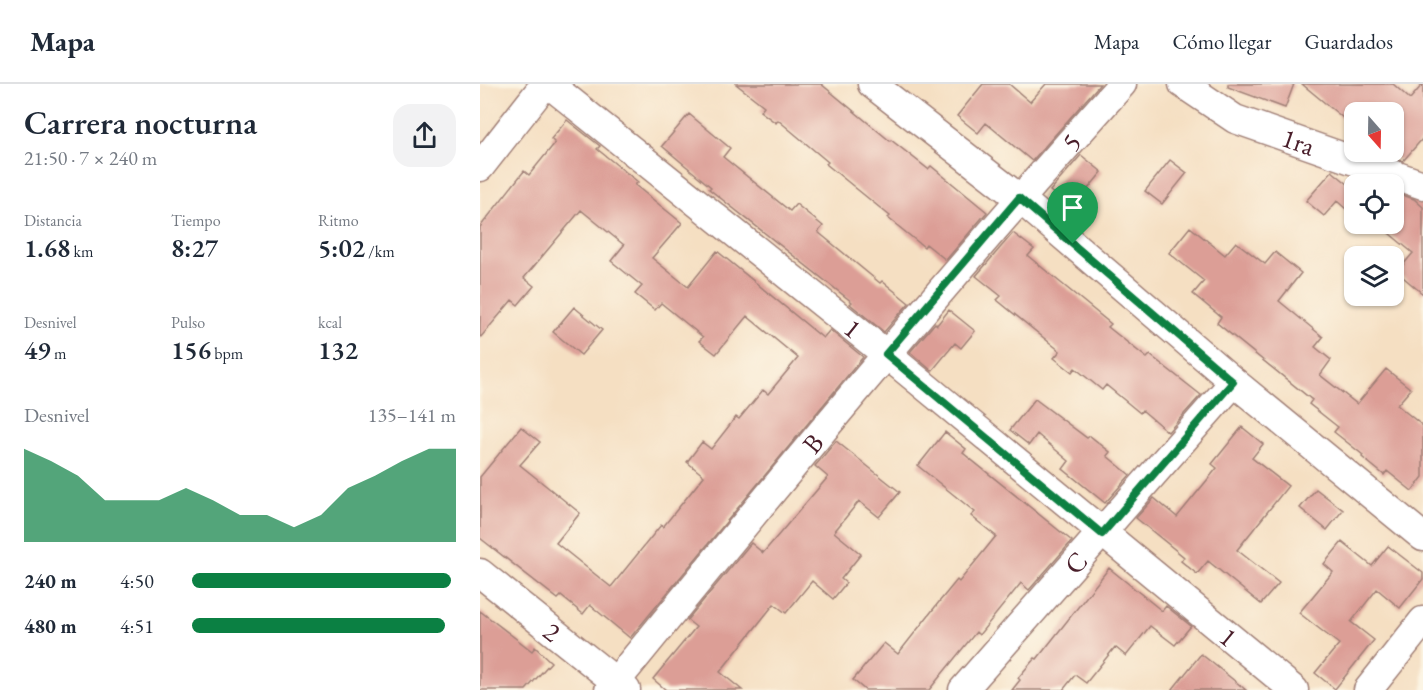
<!DOCTYPE html>
<html lang="es">
<meta charset="utf-8">
<style>
:root{--surface:#fff;--page:#f2f2f3;--text:#1f2937;--muted:#747a83;--line:#e0e1e3;--accent:#0b8043}
body{margin:0;font-family:"EB Garamond",serif;background:var(--page);color:var(--text);height:100vh;display:flex;flex-direction:column;font-size:22px;white-space:nowrap}
*{box-sizing:border-box;margin:0}
p{font-size:20px;color:var(--muted)}
.icon{flex:none;width:33px;height:33px;fill:none;stroke:currentColor;stroke-width:2;stroke-linecap:round;stroke-linejoin:round}
.map{position:relative;flex:1;overflow:hidden}
.sheet{display:flex;flex-direction:column;background:var(--surface);width:480px}
.sheet>*{flex:none}
.needle{width:39px;rotate:160deg}
.tools{position:absolute;left:864px;top:18px;display:grid;gap:12px}
.tools a{display:grid;place-items:center;width:60px;height:60px;border-radius:12px;background:var(--surface);box-shadow:0 2px 4px #0004;font-size:30px}
.pin{position:absolute;display:grid;place-items:center;width:51px;height:51px;color:#fff;margin:-62px -26px;border-radius:50% 50% 50% 0;rotate:-45deg;box-shadow:0 0 6px #0007}
.pin .icon{rotate:45deg}
.round{display:grid;place-items:center;flex:none;width:63px;height:63px;border-radius:18px;background:var(--page)}
.summary{display:flex;align-items:center;justify-content:space-between;height:102px;padding:0 24px}
h1{font-size:33px;font-weight:600;line-height:45px}
.metrics{display:grid;grid-template-columns:repeat(3,1fr);gap:9px;height:102px;padding:6px 24px}
.metrics div{display:grid;align-content:center}
.metrics b{font-size:26px;font-weight:600}
.metrics small{font-size:16px;font-weight:400}
.metrics p{font-size:16px}
.chart{height:168px;padding:12px 24px}
.chart p{display:flex;justify-content:space-between}
.chart svg{width:100%;height:108px;margin-top:6px;fill:var(--accent);opacity:.7}
ul{padding:0 24px;list-style:none;font-size:20px}
li{display:grid;grid-template-columns:96px 72px 1fr;align-items:center;height:45px}
li i{height:15px;border-radius:8px;background:var(--accent)}
header{display:flex;align-items:center;gap:36px;box-sizing:border-box;height:84px;padding:0 30px;background:var(--surface);border-bottom:2px solid var(--line)}
header strong{font-size:28px}
nav{display:flex;gap:33px;margin-inline-start:auto;font-size:21px}
main{display:flex;flex:1;min-height:0}
.map>svg:first-child{display:block}
</style>
<header>
<strong>Mapa</strong>
<nav><a>Mapa</a><a>Cómo llegar</a><a>Guardados</a></nav>
</header>
<main>
<section class="sheet">
<div class="summary"><div><h1>Carrera nocturna</h1><p>21:50 · 7 × 240 m</p></div><a class="round"><svg class="icon" aria-label="share" viewBox="0 0 24 24"><path d="M12 15V3M7 8l5-5 5 5M5 13v7h14v-7"/></svg></a></div>
<div class="metrics">
<div><p>Distancia</p><b>1.68<small> km</small></b></div>
<div><p>Tiempo</p><b>8:27</b></div>
<div><p>Ritmo</p><b>5:02<small> /km</small></b></div>
</div>
<div class="metrics">
<div><p>Desnivel</p><b>49<small> m</small></b></div>
<div><p>Pulso</p><b>156<small> bpm</small></b></div>
<div><p>kcal</p><b>132</b></div>
</div>
<div class="chart"><p><span>Desnivel</span>135–141 m</p>
<svg viewBox="0 0 160 44" preserveAspectRatio="none"><path d="M0 44V6L10 11L20 17L30 27L40 27L50 27L60 22L70 27L80 33L90 33L100 38L110 33L120 22L130 17L140 11L150 6L160 6V44z"/></svg>
</div>
<ul>
<li><b>240 m</b>4:50<i style="width:98%"></i></li>
<li><b>480 m</b>4:51<i style="width:96%"></i></li>
</ul>
</section>
<div class="map">
<svg width="943" height="606" viewBox="0 0 943 606">
<rect width="100%" height="100%" fill="#fcf5e5"/>
<filter id="ink" filterUnits="userSpaceOnUse"><feTurbulence type="fractalNoise" baseFrequency=".0167" numOctaves="2"/><feDisplacementMap in="SourceGraphic" scale="12" xChannelSelector="R" yChannelSelector="G"/><feConvolveMatrix kernelMatrix="1 2 1 2 8 2 1 2 1" color-interpolation-filters="sRGB"/></filter>
<filter id="wash" filterUnits="userSpaceOnUse"><feTurbulence type="fractalNoise" baseFrequency=".008" numOctaves="4" result="noise"/><feDisplacementMap in="SourceGraphic" scale="24" xChannelSelector="R" yChannelSelector="G"/><feGaussianBlur stdDeviation="1.35" result="paint"/><feColorMatrix in="noise" values="0 0 0 0 0 0 0 0 0 0 0 0 0 0 0 0 0 1.4 0 .05"/><feComposite in="paint" operator="in"/></filter>
<g filter="url(#wash)">
<rect width="100%" height="100%" fill="#f5dfc2"/>
<g id="blocks">
<path fill="#dc9e96" d="M256,0H341L410,57L411,56L448,85L451,82L507,128L466,176L446,160L444,163L408,134L410,132L346,80L348,78L298,36L296,39L280,27L284,22Z
M503,0H529L550,18L566,0H620L552,77L506,39L498,49L477,32Z
M748,0H814L805,24L748,3Z
M822,0H913L930,15L943,0V54L923,77L908,71L904,68H914V28H874V43Z
M209,30L250,64L243,73L310,127L316,120L343,142L338,148L400,199L402,197L429,219L404,248L370,220L372,218L229,105L231,103L182,62Z
M87,36L120,62L117,65L158,98L155,101L202,139L172,174L208,203L237,167L343,254L350,246L383,273L150,554L110,521L103,530L81,512L78,515L0,454V393L41,343L60,358L40,381L100,429L76,459L131,503L181,441L183,443L224,392L207,378L222,358L231,365L256,333L259,335L283,306L288,310L318,274L267,232L236,270L219,257L223,253L181,219L175,226L155,210L162,202L131,177L144,161L101,126L44,194L54,202L38,221L32,216L0,254V143L44,87L49,91L75,59L71,55Z
M601,71L622,88L592,124L570,107Z
M690,76L707,89L682,120L665,107Z
M852,87L874,105V132L857,117L844,132L826,117Z
M914,108L934,115L943,123V210L917,188L933,169L898,140H914Z
M710,143L745,171L756,158L785,180L795,168L821,189L799,217L843,253L835,263L851,276L840,291L877,320L906,285L931,305L917,321L943,342V393L932,407L907,387L904,391L882,373L883,371L854,348L858,343L829,320L832,316L737,239L741,233L713,210L724,197L689,169Z
M533,149L554,165L548,172L631,240L628,243L667,274L670,271L721,311L688,348L662,326L660,329L626,301L622,306L595,284L592,288L574,274L580,267L517,216L521,212L496,192Z
M94,223L122,246L101,271L73,248Z
M469,226L495,247L481,264L475,259L452,287L430,268L455,239L457,241Z
M555,315L607,354L610,352L630,368L627,372L650,391L625,419L583,385L589,377L557,350L549,361L530,346Z
M762,343L783,360L772,374L808,402L757,466L799,499L781,520L728,477L717,490L701,477L704,473L656,434L674,414L697,433L737,384L732,380Z
M465,348L486,365L483,369L592,457L549,506L541,499L499,551L496,548L449,606H385L373,596L404,559L418,570L459,518L477,496L479,498L516,452L491,432L495,428L438,382Z
M356,357L420,408L399,433L379,417L354,448L381,470L361,495L366,499L353,515L332,497L306,529L294,520L240,588L262,606H186L173,595L216,543L207,536L271,459L283,469L348,393L335,382Z
M836,405L863,426L847,446L820,424Z
M862,458L892,482L908,462L943,489V495L920,524L897,505L871,538L894,556L855,605L835,589L859,560L819,529L853,488L844,480Z
M629,484L682,527L686,522L711,542L695,561L670,542L646,572L635,563L606,599L595,591L583,606H532L540,596L538,594L555,574L557,575Z
M0,527L52,567L55,563L71,578L46,606H0Z
M721,570L766,606H692Z"/>
</g>
</g>
<g filter="url(#ink)">
<use href="#blocks" fill-opacity="0" stroke="#a07f76" stroke-width="1.5"/>
<g fill="none" stroke-linecap="round" stroke-linejoin="round">
<g stroke="#a07f76" stroke-width="31">
<g id="minor">
<path id="s1" d="M69,0L406,270L814,606"/>
<path d="M392,0L539,114L754,298L943,453"/>
<path id="s2" d="M703,0L755,35L943,101"/>
<path d="M0,83L65,0"/>
<path id="s3" d="M0,489L146,606"/>
<path id="s4" d="M129,606C296,401 465,197 642,0"/>
<path id="s5" d="M483,606L754,298"/>
<path d="M888,606L943,537"/>
</g>
</g>
<use href="#minor" stroke="#fff" stroke-width="28"/>
</g>
</g>
<g fill="none" stroke-linecap="round" stroke-linejoin="round" filter="url(#ink)">
<g stroke="#fff" stroke-width="12">
<path id="route" d="M539,114L753,298L622,450L406,270Z"/>
</g>
<use href="#route" stroke="#0b8043" stroke-width="8"/>
</g>
<g text-anchor="middle" dominant-baseline="central" stroke-width="6" stroke-linejoin="round" paint-order="stroke">
<g font-size="27" fill="#4a1f2b" stroke="#fcf5e5">
<text stroke="none"><textPath href="#s4" startOffset="717">5</textPath></text>
<text stroke="none"><textPath href="#s2" startOffset="130">1ra</textPath></text>
<text stroke="none"><textPath href="#s1" startOffset="390">1</textPath></text>
<text stroke="none"><textPath href="#s4" startOffset="320">B</textPath></text>
<text stroke="none"><textPath href="#s5" startOffset="170">C</textPath></text>
<text stroke="none"><textPath href="#s3" startOffset="93">2</textPath></text>
<text stroke="none"><textPath href="#s1" startOffset="876">1</textPath></text>
</g>
</g>
</svg>
<div class="tools">
<a><svg class="needle" viewBox="-14 -14 28 28"><path d="M0-13l5 13h-10z" fill="#e53935"/><path d="M0 13l5-13h-10z" fill="#747a83"/></svg></a>
<a><svg class="icon" aria-label="locate" viewBox="0 0 24 24"><circle cx="12" cy="12" r="6"/><path d="M12 2v4M12 18v4M2 12h4M18 12h4"/></svg></a>
<a><svg class="icon" aria-label="layers" viewBox="0 0 24 24"><path d="M12 4l9 5-9 5-9-5zM3 14l9 5 9-5"/></svg></a>
</div>
<div class="pin" style="left:593px;top:160px;background:#1e9e55"><svg class="icon" aria-label="arrive" viewBox="0 0 24 24"><path d="M6 21V4h12l-3 4 3 4H6"/></svg></div>
</div>
</main>
